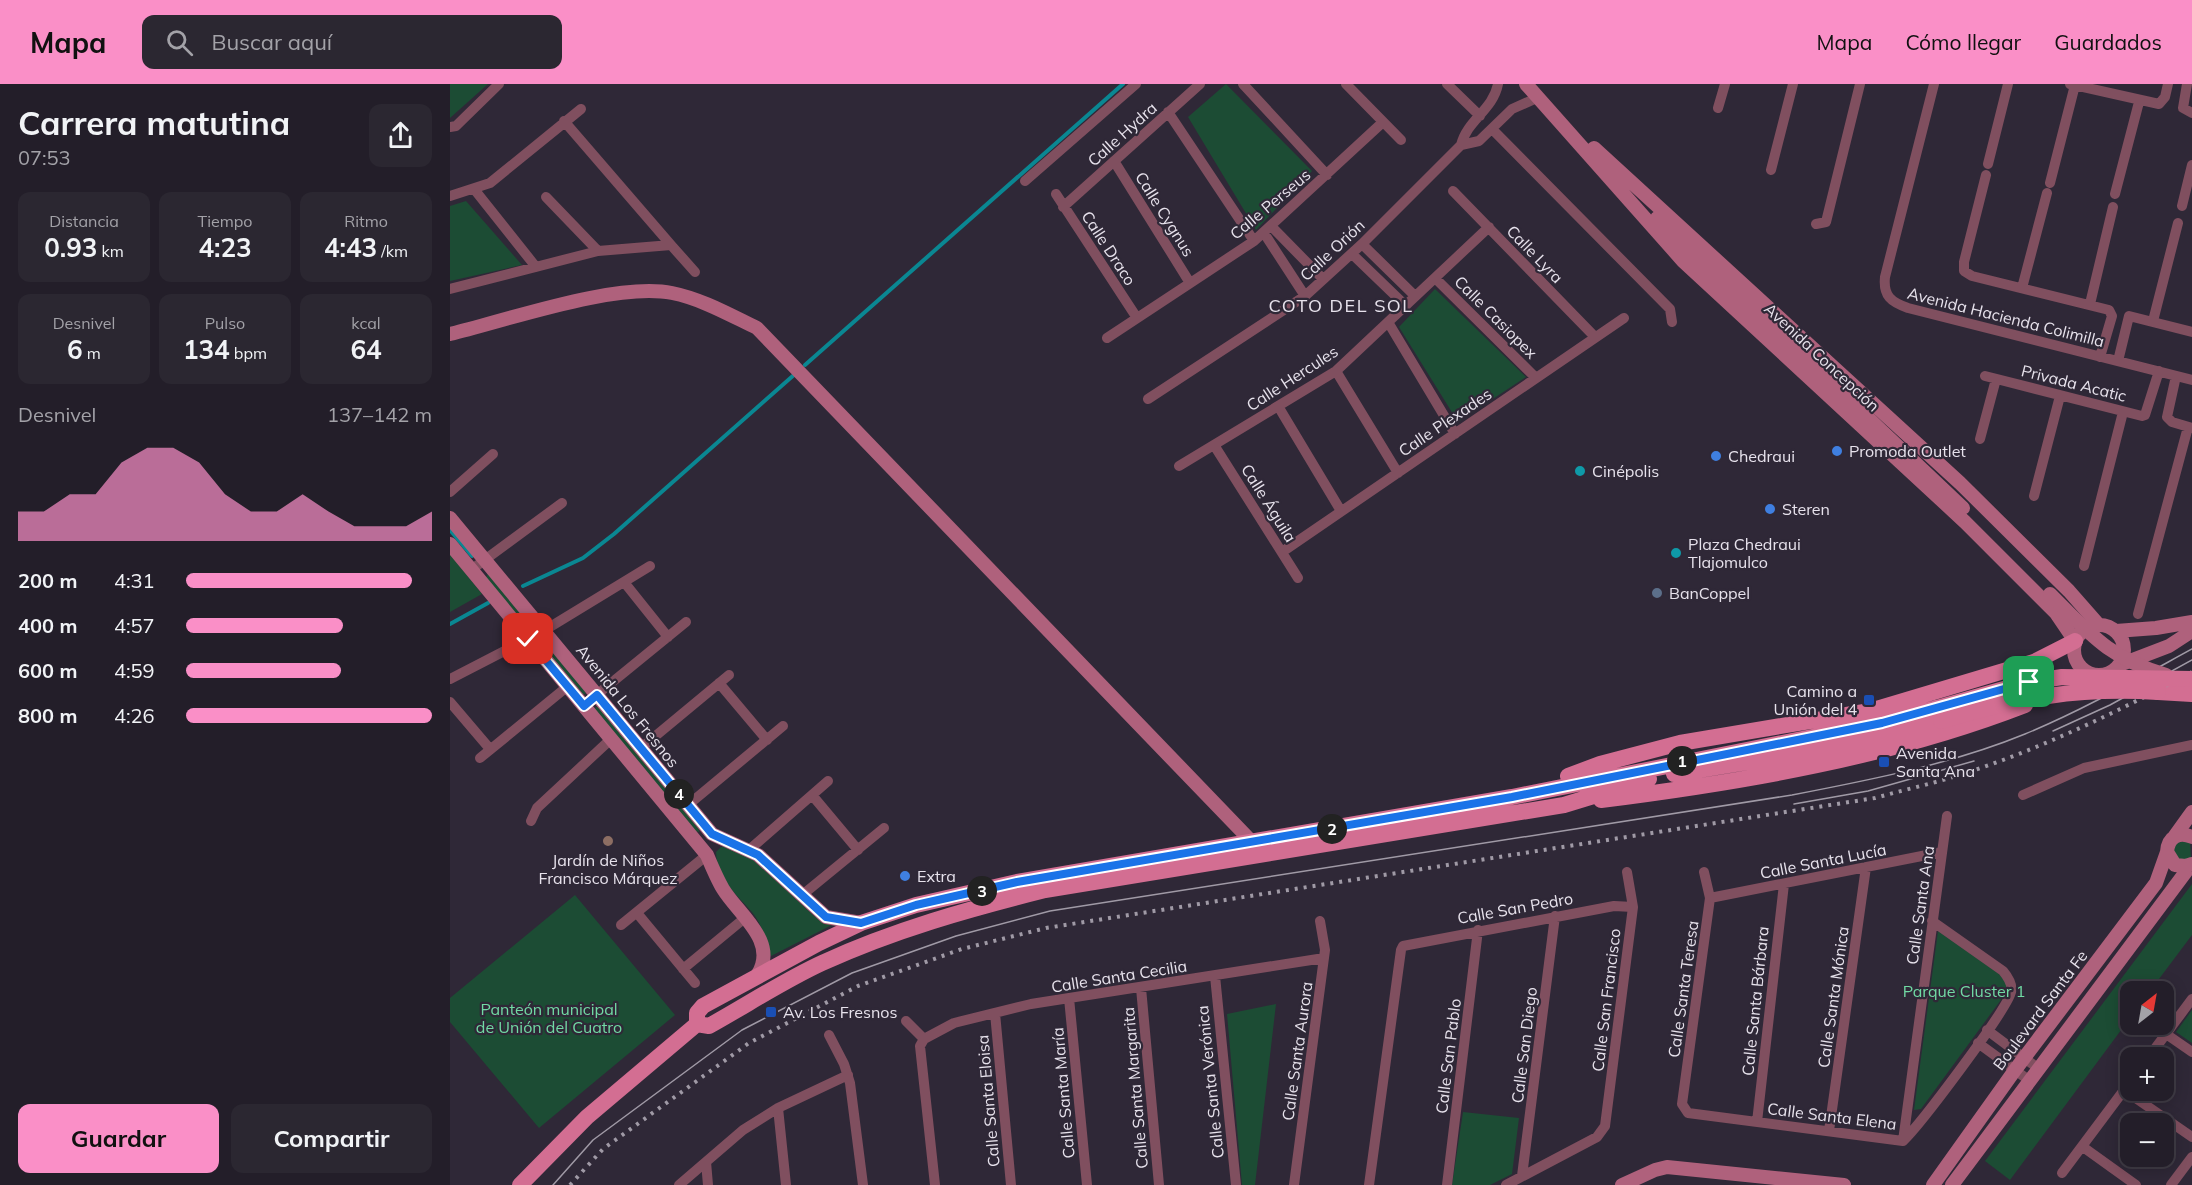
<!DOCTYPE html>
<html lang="es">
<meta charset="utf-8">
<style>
:root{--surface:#231e29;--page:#2b2731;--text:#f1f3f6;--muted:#a3a2a8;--line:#403c46;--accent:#fa8fc7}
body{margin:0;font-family:Mulish,sans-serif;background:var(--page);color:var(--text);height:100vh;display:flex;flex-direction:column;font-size:22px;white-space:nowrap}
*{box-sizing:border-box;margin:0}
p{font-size:20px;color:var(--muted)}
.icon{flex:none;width:33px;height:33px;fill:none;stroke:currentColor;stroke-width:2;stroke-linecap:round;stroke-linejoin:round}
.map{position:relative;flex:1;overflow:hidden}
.sheet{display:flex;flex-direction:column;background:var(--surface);width:450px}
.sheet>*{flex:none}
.needle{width:39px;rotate:31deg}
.controls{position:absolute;left:1670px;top:897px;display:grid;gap:12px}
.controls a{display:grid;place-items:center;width:54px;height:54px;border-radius:12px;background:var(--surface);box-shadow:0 3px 15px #0003,0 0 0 2px var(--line);font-size:30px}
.pin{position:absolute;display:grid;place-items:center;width:51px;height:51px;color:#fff;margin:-26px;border-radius:12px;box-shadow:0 3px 9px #0006}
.km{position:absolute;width:30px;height:30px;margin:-15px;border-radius:50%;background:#222;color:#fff;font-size:16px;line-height:30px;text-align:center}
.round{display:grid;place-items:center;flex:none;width:63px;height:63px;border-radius:12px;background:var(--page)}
.headline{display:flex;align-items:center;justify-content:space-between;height:102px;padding:0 18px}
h1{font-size:33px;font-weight:700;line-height:45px}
.metrics{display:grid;grid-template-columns:repeat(3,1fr);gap:9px;height:102px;padding:6px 18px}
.metrics div{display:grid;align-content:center;border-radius:12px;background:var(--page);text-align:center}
.metrics b{font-size:26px;font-weight:700}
.metrics small{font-size:16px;font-weight:400}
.metrics p{font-size:16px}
.chart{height:168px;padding:12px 18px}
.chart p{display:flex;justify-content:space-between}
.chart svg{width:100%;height:108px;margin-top:6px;fill:var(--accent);opacity:.7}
.button{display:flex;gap:12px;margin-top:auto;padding:12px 18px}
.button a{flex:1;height:69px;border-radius:12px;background:var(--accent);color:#111;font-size:24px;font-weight:700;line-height:69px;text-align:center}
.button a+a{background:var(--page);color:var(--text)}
ul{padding:0 18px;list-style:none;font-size:20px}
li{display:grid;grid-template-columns:96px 72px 1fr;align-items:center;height:45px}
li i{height:15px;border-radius:8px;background:var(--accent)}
header{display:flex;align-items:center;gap:36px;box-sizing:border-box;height:84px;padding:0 30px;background:var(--accent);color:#111}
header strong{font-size:28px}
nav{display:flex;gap:33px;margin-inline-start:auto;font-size:21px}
.search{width:420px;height:54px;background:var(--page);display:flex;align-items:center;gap:15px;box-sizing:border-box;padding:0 21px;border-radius:12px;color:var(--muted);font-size:22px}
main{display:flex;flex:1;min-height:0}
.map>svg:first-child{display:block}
</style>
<header>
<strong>Mapa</strong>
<div class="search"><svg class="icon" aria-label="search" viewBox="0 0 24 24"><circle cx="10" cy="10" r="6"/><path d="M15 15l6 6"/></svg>Buscar aquí</div>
<nav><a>Mapa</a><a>Cómo llegar</a><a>Guardados</a></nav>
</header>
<main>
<section class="sheet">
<div class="headline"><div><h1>Carrera matutina</h1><p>07:53</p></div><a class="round"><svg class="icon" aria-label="share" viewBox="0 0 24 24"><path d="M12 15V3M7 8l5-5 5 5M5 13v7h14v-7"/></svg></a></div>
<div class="metrics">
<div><p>Distancia</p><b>0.93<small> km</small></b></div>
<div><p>Tiempo</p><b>4:23</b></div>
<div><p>Ritmo</p><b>4:43<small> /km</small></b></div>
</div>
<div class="metrics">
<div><p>Desnivel</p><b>6<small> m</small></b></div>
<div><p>Pulso</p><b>134<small> bpm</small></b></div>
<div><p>kcal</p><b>64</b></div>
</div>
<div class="chart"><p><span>Desnivel</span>137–142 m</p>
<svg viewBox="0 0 160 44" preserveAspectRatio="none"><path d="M0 44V32L10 32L20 25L30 25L40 12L50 6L60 6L70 12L80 25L90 32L100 32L110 25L120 32L130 38L140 38L150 38L160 32V44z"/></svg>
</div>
<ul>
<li><b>200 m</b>4:31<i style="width:92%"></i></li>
<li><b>400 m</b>4:57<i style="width:64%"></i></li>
<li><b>600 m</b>4:59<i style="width:63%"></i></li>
<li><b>800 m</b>4:26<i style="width:100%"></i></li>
</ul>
<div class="button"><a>Guardar</a><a>Compartir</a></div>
</section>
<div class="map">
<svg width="1742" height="1101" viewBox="0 0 1742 1101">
<rect width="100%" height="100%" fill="#2f2837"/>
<path fill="#1c4c34" d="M0,0H38L0,34Z
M776,0L862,87L806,146L738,33Z
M16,117L72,181L0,197V122Z
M985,205L1076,293L1008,338L949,243Z
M0,470L32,510L0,528Z
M38,489L137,606L135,610H130L36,494Z
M146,623H150L250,744L249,748L245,747L144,627Z
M1726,757L1740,758L1741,775L1730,778L1722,763Z
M280,762L302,773L364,832L384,840L321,872C316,857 312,840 302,828C286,810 267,795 266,768L271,763Z
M1742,800V851L1700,907L1680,908V934L1560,1096L1535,1077Z
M125,811L225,931L89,1044L0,938V914Z
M1488,847L1548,889L1556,898V909L1471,1025L1464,1026Z
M826,920L805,1101H792L777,930Z
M1742,926V959L1726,948Z
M1013,1028L1069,1034L1062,1090L1040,1101H1002Z"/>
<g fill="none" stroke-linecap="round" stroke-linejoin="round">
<path stroke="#0a8792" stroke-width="4" d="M355,281L673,0
M0,446L22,472
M73,502L133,474L164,450L345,290
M0,540L38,519"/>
<path stroke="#804f5f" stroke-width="10" d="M793,0L877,91
M896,0L951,56
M997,0L1030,32
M1484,0L1435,193C1433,212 1441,218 1458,224L1742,296
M1620,0L1709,20L1715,13L1718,0
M1737,0L1733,24L1742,29
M1268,24L1275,0
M718,28L804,157
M0,43L6,42L49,0
M1042,45L1220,225L1222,238
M1011,61L1029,57L1062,25L1089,13
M664,77L740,199
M1538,80L1558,0
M1321,86L1343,0
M1536,91L1514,178V187L1522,192L1659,226L1662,232L1650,273
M575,97L686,0
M1600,99L1625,1
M24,105L86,183
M1003,107L1145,253
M606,110L687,234
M1665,110L1689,18
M0,112L40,99L131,25
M96,113L148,167
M1732,122L1742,81
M613,123L750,0
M1366,140L1376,138L1410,0
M821,142L873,195
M814,149L855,212
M912,160L965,212
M221,161L245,188
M902,170L956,222
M985,194L1086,294
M1572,204L1597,109
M0,205L148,167L221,161L114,37
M1640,220L1663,123
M1703,237L1728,139
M938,238L1005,350
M657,254L804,157L933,38
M1668,277L1679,232L1742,248
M886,287L948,389
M1535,292L1692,332L1695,331L1709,287
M1726,292L1717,333L1722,338L1742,344
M698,315L855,212L912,160L1011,61C1017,36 1043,26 1048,0
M828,322L891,427
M1530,355L1546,295
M764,361L848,494
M729,382L886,287L1039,143
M0,408L43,370
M1584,412L1610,312
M832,468L1174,234
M1634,482L1673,328
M21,486L112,419
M174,498L218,553
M1688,530L1738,343
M95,546L200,482
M0,595L78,555
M269,599L317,656
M0,618L40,665
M133,622L236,538
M191,664L279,591
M30,674L118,602
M362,711L408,766
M1573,711L1634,684L1742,661
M238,721L333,642
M81,737L87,724L161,655
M299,766L378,697
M1254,788L1260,814L1232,1020L1238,1029L1453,1057C1470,1041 1557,926 1561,908C1563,900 1558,893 1553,887L1482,837
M351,812L434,744
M1260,814L1492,768
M187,829L245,899
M171,841L257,771
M233,885L296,833
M765,892L786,1101
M691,904L709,1101
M619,914L637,1101
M545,929L561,1101
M456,937L474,955L470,962L485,1101
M1537,946L1589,985
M1716,950L1742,968
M379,951L394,980L400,999L413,1101
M474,955L504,939L581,920L874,874
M1528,959L1580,997
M1698,974L1742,915
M1674,1006L1742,1053
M328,1024L336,1101
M1307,1038L1334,800
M1379,1047L1416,783
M1453,1057L1497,732
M1633,1063L1686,1101
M256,1078L258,1101
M1612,1089L1680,998
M1072,1092L1105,832
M229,1101L293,1046L328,1024L398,991
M844,1101L875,866L870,837
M919,1101L951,866L953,862L1164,822L1183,823
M997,1101L1028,846
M1056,1101L1147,1053L1155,1042L1183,823L1177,788
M1721,1101L1742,1073"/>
<path stroke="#af617c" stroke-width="14" d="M1076,0L1233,177L1515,438L1606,529L1625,557
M1144,64L1510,399L1619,507L1648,540
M1207,134L1513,424
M0,250C58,236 166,198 222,209C252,215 280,231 307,244L803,759
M0,434L262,750L308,771L376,833L411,839
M0,460L257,771C262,783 267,795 273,805C289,831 328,857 308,890
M1624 566a25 25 0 1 1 50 0a25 25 0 1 1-50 0Z
M1666,547L1706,544L1742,538
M1672,580L1719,562L1742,547
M1724,753L1742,728
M1742,753C1729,747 1718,753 1717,768L1725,781L1736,782L1742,780
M1172,1101L1205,1086L1217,1083L1394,1101
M1483,1101L1565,986L1706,799L1717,768
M1502,1101L1741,781"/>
<path stroke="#d36e92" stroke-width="16" d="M1708,608L1742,610
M1224,690L1383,664L1491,637
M1118,692L1150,680L1230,659L1420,627L1584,578L1625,557
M1151,716C1294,698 1441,673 1575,621
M247,940V929L253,922L369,859L411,839L466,821L567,798L1062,713L1432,639L1487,624
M247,940L259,942C297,921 333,897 372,879C444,846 519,825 595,806L1114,721L1199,695
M70,1101L137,1033L247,940"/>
<path stroke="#a09aa6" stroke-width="1.5" d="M1603,647L1660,621L1742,576
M1344,720L1418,707L1524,677
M103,1101L143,1056L292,946L402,889L506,852L600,827L1342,711C1420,696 1502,680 1575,650C1633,626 1687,595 1742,565"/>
<path stroke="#a09aa6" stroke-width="4" stroke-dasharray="3 6" stroke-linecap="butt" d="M120,1101L153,1065L299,959L408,902L512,865L596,844L1425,714C1457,705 1490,698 1522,687C1599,661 1671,626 1742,588"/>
<path stroke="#af617c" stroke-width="14" d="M1600,510C1641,551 1659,574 1716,591"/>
<path stroke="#d36e92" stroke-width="16" d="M1487,624L1579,598L1612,593L1742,595
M1491,637C1568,614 1627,603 1708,608"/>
</g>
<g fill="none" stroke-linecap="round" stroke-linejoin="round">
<g stroke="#fff" stroke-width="12">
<path id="route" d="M78,555L134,622L147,611L262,750L308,771L376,833L411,839L466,821L567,798L1062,713L1432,639L1579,598"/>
</g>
<use href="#route" stroke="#1a73e8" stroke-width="8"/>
</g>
<g fill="#3f7fe0" stroke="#2f2837" stroke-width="2">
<circle cx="1387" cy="367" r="6"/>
<circle cx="1266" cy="372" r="6"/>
<circle cx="1320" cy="425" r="6"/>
<circle cx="455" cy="792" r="6"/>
</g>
<g fill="#0f9aa8" stroke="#2f2837" stroke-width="2">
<circle cx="1130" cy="387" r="6"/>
<circle cx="1226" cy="469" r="6"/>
</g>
<circle fill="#5c6f8a" stroke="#2f2837" stroke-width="2" cx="1207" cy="509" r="6"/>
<g fill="#1a4fb4" stroke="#2f2837" stroke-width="2">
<rect x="1413" y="610" width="12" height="12" rx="3"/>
<rect x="1428" y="672" width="12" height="12" rx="3"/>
<rect x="315" y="922" width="12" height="12" rx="3"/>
</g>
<circle fill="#8d6e63" stroke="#2f2837" stroke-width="2" cx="158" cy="757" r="6"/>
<g text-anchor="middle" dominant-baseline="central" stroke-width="4.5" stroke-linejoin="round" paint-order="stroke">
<g font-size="16" fill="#e7e2ec" stroke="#2f2837">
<text transform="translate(672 50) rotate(-42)">Calle Hydra</text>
<text transform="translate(820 120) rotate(-40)">Calle Perseus</text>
<text transform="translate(715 130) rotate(58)">Calle Cygnus</text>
<text transform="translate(659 164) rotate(57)">Calle Draco</text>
<text transform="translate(882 166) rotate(-43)">Calle Orión</text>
<text transform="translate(1085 170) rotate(46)">Calle Lyra</text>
<text transform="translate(1046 233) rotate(45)">Calle Casiopex</text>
<text transform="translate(1556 233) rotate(14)">Avenida Hacienda Colimilla</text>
<text transform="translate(1372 273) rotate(43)">Avenida Concepción</text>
<text transform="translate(842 294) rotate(-33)">Calle Hercules</text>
<text transform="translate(1624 299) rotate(14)">Privada Acatic</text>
<text transform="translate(995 338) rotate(-34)">Calle Plexades</text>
<text transform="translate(819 419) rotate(58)">Calle Águila</text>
<text transform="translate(178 622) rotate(51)">Avenida Los Fresnos</text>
<text transform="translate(1373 777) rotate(-11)">Calle Santa Lucía</text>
<text transform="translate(1470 821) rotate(-82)">Calle Santa Ana</text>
<text transform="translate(1065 824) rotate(-10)">Calle San Pedro</text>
<text transform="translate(669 892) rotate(-9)">Calle Santa Cecilia</text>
<text transform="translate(1233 905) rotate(-82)">Calle Santa Teresa</text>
<text transform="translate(1383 913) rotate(-82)">Calle Santa Mónica</text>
<text transform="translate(1156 916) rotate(-83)">Calle San Francisco</text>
<text transform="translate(1305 917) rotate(-84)">Calle Santa Bárbara</text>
<text transform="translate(1590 926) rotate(-53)">Boulevard Santa Fe</text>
<text transform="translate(1074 961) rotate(-83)">Calle San Diego</text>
<text transform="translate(847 967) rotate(-82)">Calle Santa Aurora</text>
<text transform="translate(998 972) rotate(-83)">Calle San Pablo</text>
<text transform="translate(760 998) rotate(-96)">Calle Santa Verónica</text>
<text transform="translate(685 1004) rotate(-95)">Calle Santa Margarita</text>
<text transform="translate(613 1009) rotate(-95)">Calle Santa María</text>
<text transform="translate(538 1017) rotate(-95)">Calle Santa Eloisa</text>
<text transform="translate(1382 1032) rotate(7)">Calle Santa Elena</text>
</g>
<g font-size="16" fill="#e7e2ec" stroke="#2f2837" text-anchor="start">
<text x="1399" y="367">Promoda Outlet</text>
<text x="1278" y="372">Chedraui</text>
<text x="1142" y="387">Cinépolis</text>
<text x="1332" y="425">Steren</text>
<text x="1238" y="460">Plaza Chedraui<tspan x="1238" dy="18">Tlajomulco</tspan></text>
<text x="1219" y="509">BanCoppel</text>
<text x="1407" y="607" text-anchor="end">Camino a<tspan x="1407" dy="18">Unión del 4</tspan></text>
<text x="1446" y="669">Avenida<tspan x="1446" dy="18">Santa Ana</tspan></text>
<text x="158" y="776" text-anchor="middle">Jardín de Niños<tspan x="158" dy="18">Francisco Márquez</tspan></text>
<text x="467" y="792">Extra</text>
<text x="333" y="928">Av. Los Fresnos</text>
</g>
<g font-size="16" fill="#71daa4" stroke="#2f2837">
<text x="1514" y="907">Parque Cluster 1</text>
<text x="99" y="925">Panteón municipal<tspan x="99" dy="18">de Unión del Cuatro</tspan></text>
</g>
<g font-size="18" letter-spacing="1.5" fill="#e7e2ec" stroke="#2f2837">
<text x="891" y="221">COTO DEL SOL</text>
</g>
</g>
</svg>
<div class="controls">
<a><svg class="needle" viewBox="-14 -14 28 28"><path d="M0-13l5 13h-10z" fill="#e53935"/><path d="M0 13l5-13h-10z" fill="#a3a2a8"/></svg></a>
<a>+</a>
<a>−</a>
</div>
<div class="pin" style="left:1579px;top:598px;background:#1e9e55"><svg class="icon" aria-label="arrive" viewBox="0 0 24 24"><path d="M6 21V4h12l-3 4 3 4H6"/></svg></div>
<div class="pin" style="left:78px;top:555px;background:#d93025"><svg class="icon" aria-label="check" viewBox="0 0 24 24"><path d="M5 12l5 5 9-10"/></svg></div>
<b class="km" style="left:1232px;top:677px">1</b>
<b class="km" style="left:882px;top:745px">2</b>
<b class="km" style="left:532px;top:807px">3</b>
<b class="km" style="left:229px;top:710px">4</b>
</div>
</main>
